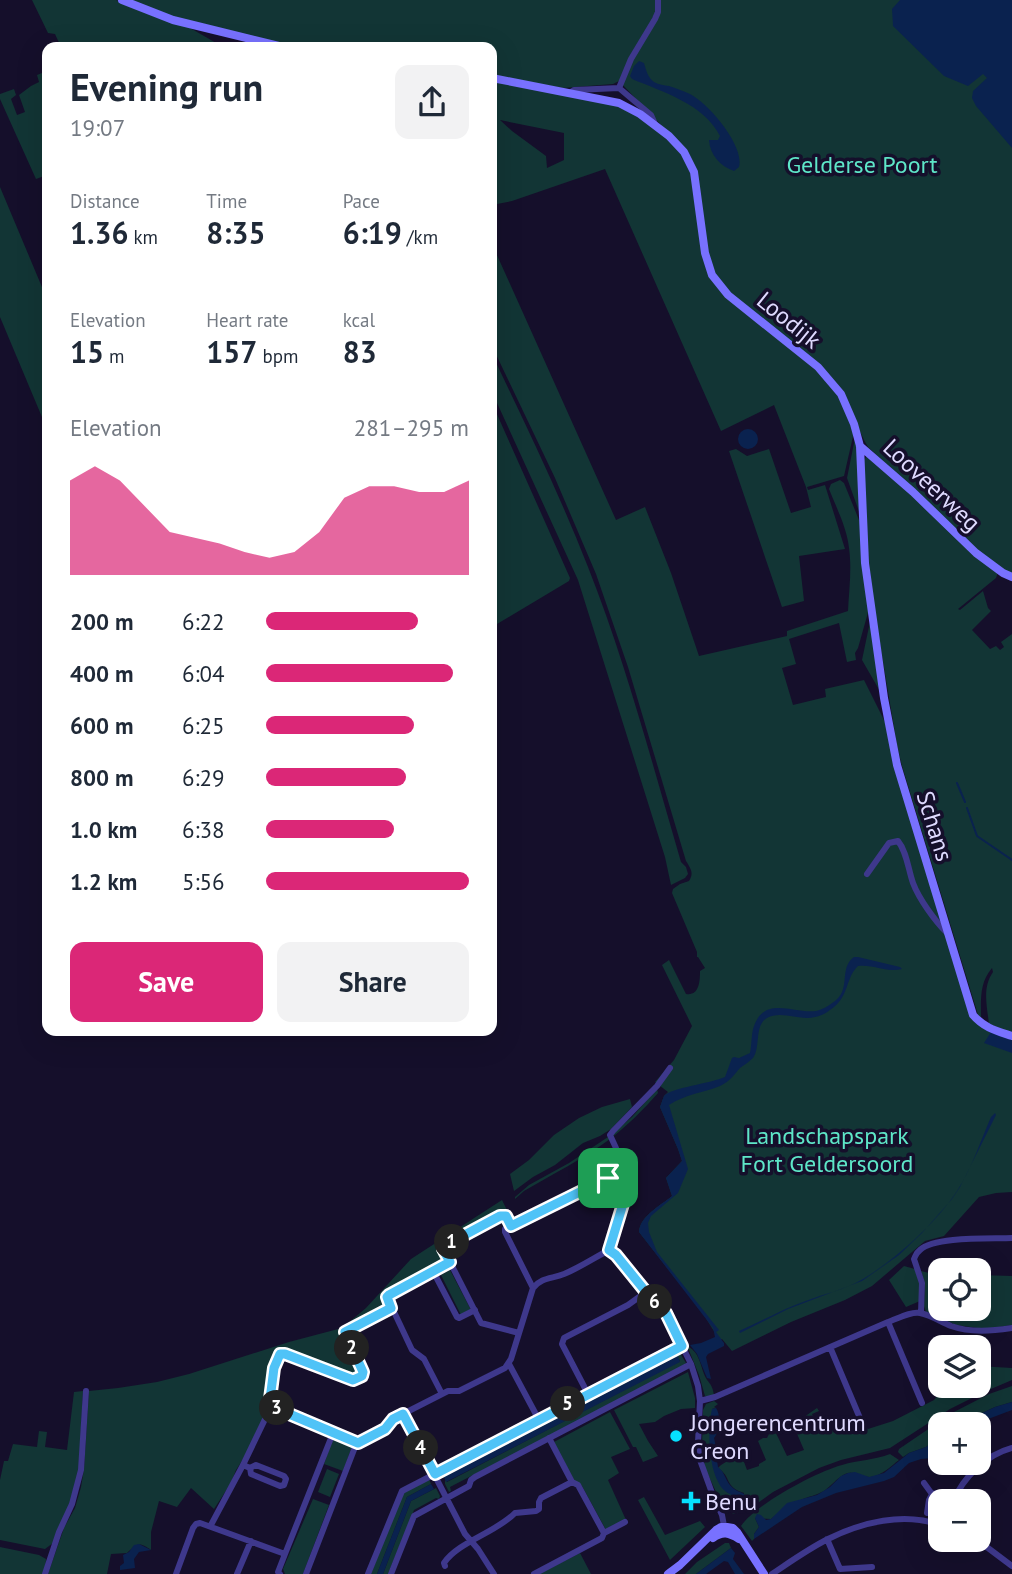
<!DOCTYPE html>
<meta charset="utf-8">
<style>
:root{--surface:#fff;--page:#f2f2f3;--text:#1f2937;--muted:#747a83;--accent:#db2777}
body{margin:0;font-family:"PT Sans",sans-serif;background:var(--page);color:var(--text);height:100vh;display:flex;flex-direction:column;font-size:26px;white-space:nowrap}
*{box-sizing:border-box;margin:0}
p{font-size:23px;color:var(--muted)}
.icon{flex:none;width:38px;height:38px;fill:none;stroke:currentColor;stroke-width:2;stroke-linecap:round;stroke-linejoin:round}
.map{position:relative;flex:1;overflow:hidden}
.drawer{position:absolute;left:42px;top:42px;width:455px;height:994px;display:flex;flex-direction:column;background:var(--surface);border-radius:14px;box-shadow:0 7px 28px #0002}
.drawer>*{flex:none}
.controls{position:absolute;left:928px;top:1258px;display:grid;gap:14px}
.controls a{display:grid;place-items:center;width:63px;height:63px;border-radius:14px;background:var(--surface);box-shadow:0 7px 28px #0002;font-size:35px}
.pin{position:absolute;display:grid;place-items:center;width:60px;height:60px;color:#fff;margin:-30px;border-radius:14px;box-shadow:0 4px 10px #0006}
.km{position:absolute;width:35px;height:35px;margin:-18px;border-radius:50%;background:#222;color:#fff;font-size:19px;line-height:35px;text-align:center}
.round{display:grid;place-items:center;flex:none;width:74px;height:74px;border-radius:14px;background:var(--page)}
.headline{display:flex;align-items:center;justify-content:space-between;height:119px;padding:0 28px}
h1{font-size:38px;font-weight:700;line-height:52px}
.stats{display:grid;grid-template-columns:repeat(3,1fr);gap:10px;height:119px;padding:7px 28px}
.stats div{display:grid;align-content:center}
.stats b{font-size:30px;font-weight:700}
.stats small{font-size:19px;font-weight:400}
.stats p{font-size:19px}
.chart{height:196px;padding:14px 28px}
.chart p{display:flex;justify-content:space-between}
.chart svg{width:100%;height:126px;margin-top:7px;fill:var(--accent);opacity:.7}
.button{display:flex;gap:14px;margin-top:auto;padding:14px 28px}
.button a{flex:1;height:80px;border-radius:14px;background:var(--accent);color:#fff;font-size:28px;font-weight:700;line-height:80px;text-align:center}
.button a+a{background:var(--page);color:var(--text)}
ul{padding:0 28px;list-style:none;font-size:23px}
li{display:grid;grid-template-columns:112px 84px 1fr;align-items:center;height:52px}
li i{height:18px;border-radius:9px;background:var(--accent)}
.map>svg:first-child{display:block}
</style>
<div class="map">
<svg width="1012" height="1574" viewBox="0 0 1012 1574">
<rect width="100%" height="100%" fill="#150f2b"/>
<path fill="#123535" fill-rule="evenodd" d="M32,0H116L148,14L185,25L223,47H61L55,34L48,33Z
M129,0H923L1012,108V575L980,553L868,447L864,440L842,393L726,290L717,278L708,254L697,175L662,126L619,81L613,84L563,88L492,75V47H294L176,18Z
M47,71V175L36,179L0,99V94L14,89L16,95L11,99L17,115L25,112L19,95L31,86L39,82L37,75Z
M492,80L618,105L660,130L682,154L692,171L714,281L826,379L839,396L854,432L844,476L807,487L808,490L825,485L845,549L799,556L804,601L782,607L729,451L736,449L747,456L769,449L791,513L811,507L806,487L774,405L721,431L605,169L512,201L492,205V154L496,152L492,139ZM500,120L564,133V160L547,168L546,156L512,131Z
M0,187L47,299V429L0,317Z
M492,244L616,520L645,507L671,573L699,656L787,636V631L848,611C849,590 852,569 849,548C847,528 836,507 829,489L831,484L840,480L844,483L861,525L869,609L858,648L855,653L856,660L847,662L839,623L789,639L796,664L782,668L793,705L826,697L825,689L864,680L886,724L976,1022L986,1030L1012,1040V1192L996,1193L979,1197L944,1236L925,1241L872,1286L845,1300L791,1322L732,1351L722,1339L720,1340C714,1332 709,1323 704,1315L639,1232C640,1216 660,1206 672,1196L666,1178L682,1161L678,1149L660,1107L664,1096L668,1092L655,1082L674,1060L692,1026L662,965L669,960L686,994C699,996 700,982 700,971L705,968L698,957H697V952L672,893L673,889L680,884L689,881C694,873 691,869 686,861L628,667L596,574L555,478L492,346Z
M492,354C525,424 560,495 588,567C626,663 652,763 681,862L686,867L688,874L685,878L671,885L665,857L578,580L492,392Z
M492,403L570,578L569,581L492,627Z
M855,438L857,439L861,517L847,478Z
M866,457H870L998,572L996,578L958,609L960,610L983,591L988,608L991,611L972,630L990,649L996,646L1000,650L1004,647L1001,642L1012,634V1033L989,1024C987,1006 982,988 993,972L992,968C979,983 981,1001 981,1020L979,1018L902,766L897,745L874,608L868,553L864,460Z
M871,617L881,693L862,660Z
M657,1089L658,1093C643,1110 628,1125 610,1139C583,1159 553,1174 524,1191L515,1199V1197L529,1185L569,1163L608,1137L632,1117Z
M630,1099L632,1107L611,1129L600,1136L583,1143L555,1165L533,1177L514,1191L510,1174L529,1160L554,1135L579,1118L602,1107Z
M502,1200L507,1210L503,1212L501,1210L464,1230V1233L440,1245V1248L445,1259L392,1288V1291L384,1295L387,1307L341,1331L361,1373L352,1378L282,1349L278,1351L272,1369L267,1410L249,1450L236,1470L231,1483L214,1509L191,1488L177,1507L159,1501L151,1532V1550C138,1541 137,1544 127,1553L111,1554L107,1574H48L64,1528L75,1508L81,1487L84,1469L89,1391L118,1388L157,1382L189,1374L289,1342L342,1328L366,1308L411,1259Z
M904,1266L915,1269L920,1285V1301L906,1307L889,1280Z
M450,1270L471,1310L461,1315L441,1275Z
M921,1271L929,1273H940V1309H978V1275L1012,1276V1325L985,1329L956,1325L926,1312L924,1306L925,1283Z
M689,1347C699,1353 700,1363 704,1374C708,1384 712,1382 714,1395L708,1397L705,1396L699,1375L688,1348Z
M678,1350L686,1363L683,1366L450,1487L451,1491L449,1492L445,1484V1480L447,1482L680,1361L677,1357L443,1478L441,1473Z
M978,1366L1012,1368V1380L984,1392L950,1409L890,1448L841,1460L819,1468L773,1492L751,1508L733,1514L717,1494L705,1468L702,1446L703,1410L706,1404L714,1401L718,1404L714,1407L716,1408L712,1409L713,1465L727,1492L742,1500L744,1493C724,1487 732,1477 718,1468C722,1463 729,1461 733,1457V1455L740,1451L747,1470L759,1466V1464L766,1460L758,1441L763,1438H767L769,1434L775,1431L787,1456L804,1450L792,1422L804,1417L817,1408L819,1411L812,1414L821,1433L829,1429L828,1426L833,1424L834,1426L855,1417L859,1426L865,1424L868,1429L893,1421L934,1400L946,1386H978Z
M688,1372L695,1398V1408L681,1409L664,1416L655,1422L639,1424L648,1441L658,1456L643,1462L636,1447H633L614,1410Z
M1012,1386V1402L995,1407L959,1424H940V1437L926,1447L909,1453L903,1457L898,1452L899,1449L952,1413L989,1394Z
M83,1391L79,1468L73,1496L53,1543L45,1549L0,1540V1480L4,1461H8L13,1444L37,1447L39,1431L47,1432L45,1447L67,1450L74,1392Z
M610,1412L630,1449L611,1457L619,1473L608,1480L626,1520L606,1530L582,1486L574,1480L554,1442Z
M338,1438L353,1444L343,1471L324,1464L332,1441Z
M890,1454L899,1460C891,1466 883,1475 871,1477C862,1478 855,1470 845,1474C837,1478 831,1486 824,1491C817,1495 810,1496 803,1499C792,1503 780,1511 771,1519L755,1518L759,1527L754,1534V1539L752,1541L741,1526C756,1504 816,1472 842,1465C858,1460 875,1460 890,1454Z
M327,1469L339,1474L330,1497L318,1492Z
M429,1479L431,1484L407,1497L377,1574H371L402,1494Z
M436,1488L440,1496L439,1499L436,1498L414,1510L388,1574H383L411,1501Z
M644,1497L665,1535L700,1521L705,1527L670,1560L638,1500Z
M313,1499L329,1505L303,1574H285L283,1569Z
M725,1543H729L731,1548L696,1574H685L697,1562Z
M0,1547L39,1555L46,1559L45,1574H0Z
M580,1553L591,1574H539Z"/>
<path fill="#0a224f" d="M900,0H1012V148L976,106L972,98L973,91L987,78L983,74L968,86L944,76L893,26L892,9Z
M639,61L644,63C646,70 648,78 654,82C659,85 664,85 669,86C676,88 683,91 690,94C708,103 745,146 739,167L734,171C720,166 710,155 709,140H718L720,136C704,104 663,92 632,79L630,76L634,66Z
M738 439a10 10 0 1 1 20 0a10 10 0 1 1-20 0Z
M854,957H858L900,967L902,969C888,973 873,964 858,966C846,977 849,995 834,1007C829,1011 822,1016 815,1017C800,1021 781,1010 767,1018C754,1025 761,1047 753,1058C749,1062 744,1065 740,1068C734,1075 729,1082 720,1086C702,1093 686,1094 669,1105L688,1169L678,1193L651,1216L648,1223L649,1232L657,1252L719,1330L716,1332L724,1343V1346L708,1354L706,1357L711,1379L707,1378L697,1354L690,1345L701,1343L715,1337L713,1328L639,1232C640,1216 660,1206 672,1196L666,1178L682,1161L678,1149L660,1107C661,1105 663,1098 664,1096C670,1088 712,1083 725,1077L732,1058L734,1057L739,1058L750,1053C752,1044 751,1034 754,1026C765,995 794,1014 816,1011C823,1010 835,1002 839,997C849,985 840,967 854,957Z
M991,1032L1012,1040V1053L984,1043Z
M995,1113L996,1115L960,1187L952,1199L922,1233L899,1255L862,1281L788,1309L740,1333L739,1331C760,1322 781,1310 803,1302C823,1294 845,1290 863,1279C895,1260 938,1221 957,1191C972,1168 980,1142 991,1117Z
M678,1356L680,1362L446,1482L444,1477Z
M1012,1402V1410L975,1424H959L995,1407Z
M716,1408C721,1415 720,1431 714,1438L716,1447L715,1448L718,1467C726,1473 725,1482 733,1488C740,1494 743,1490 747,1499L745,1501C739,1498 730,1495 725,1491C708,1476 707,1430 712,1409Z
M940,1437L939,1455L933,1458L921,1459L909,1463L894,1477L884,1481L836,1493L802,1507L754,1539V1534L759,1527L755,1518L757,1514L761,1515L766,1520L771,1519L787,1503L817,1495L830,1487L841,1476L848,1473L855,1472L869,1477L884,1473L909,1453L926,1447Z
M431,1484L434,1489L411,1501L383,1574H377L407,1497Z
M139,1544L151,1550L139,1552L134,1559L135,1568L120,1570V1566L124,1563L123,1555L129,1552L134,1545Z
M731,1548L735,1553L733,1559L744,1574H735L728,1562L724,1561L706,1574H696Z"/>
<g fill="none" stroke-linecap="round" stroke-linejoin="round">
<path stroke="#0a224f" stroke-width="2" d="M957,783L965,802
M967,808L977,836L1012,860"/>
<path stroke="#3e388c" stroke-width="6" d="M619,88L631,59L655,19L658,12V0
M570,93L574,90L619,88L651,115L655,124
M867,874L889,843L898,841C907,852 908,869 913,883C919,899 935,921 947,933
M608,1178L612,1153L616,1148L610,1135L613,1131L657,1086L670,1068
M450,1262L481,1323L519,1333
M433,1271L457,1317L459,1318L475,1310
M533,1288L505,1232V1229L608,1178L611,1181L623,1204L609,1250
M921,1313L922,1283L914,1259C916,1255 916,1253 920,1250C935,1236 991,1239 1012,1238
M888,1322L922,1403
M830,1347L862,1423
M509,1364L539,1420
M442,1394L424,1359L412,1350L387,1297L450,1262L443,1249L444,1246L500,1216H506L511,1226
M588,1394L562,1344L564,1338L628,1305L646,1292
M700,1401L715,1397L888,1322C897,1319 911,1311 920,1313C931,1315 941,1322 951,1326C971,1333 992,1331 1012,1328
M269,1407L275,1408L357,1442L385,1429L393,1419L448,1391H459L505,1368L511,1359L533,1288C542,1277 552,1279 564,1274C579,1268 594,1258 609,1250L616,1255L646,1292L666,1313L691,1364L698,1386L700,1401L698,1443L700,1460L712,1493L722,1515L725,1531
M403,1414L465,1534L478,1549L494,1574
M243,1465L250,1468L256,1465L284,1476L286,1479L284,1485L280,1486L251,1474L250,1468
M924,1483L932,1494
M953,1502C963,1477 986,1455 1012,1448
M927,1513L929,1500L932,1494L938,1493L954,1498
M211,1525L243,1465L268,1413L274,1368L280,1354H285L353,1380L362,1376L363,1372L345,1332L391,1308
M604,1533L625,1522
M827,1539L840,1569L872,1567
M972,1540L988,1548L1012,1566
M285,1554L333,1433
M445,1566L444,1563C458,1542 497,1532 515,1513L536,1511L539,1509V1502L541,1498L572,1482
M45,1574L59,1532L72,1504L81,1470L86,1391
M176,1574L193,1528L196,1524L200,1523L285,1554L278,1572L280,1574
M237,1574L251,1541
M306,1574L357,1442
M368,1574L402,1491L682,1346
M391,1574L414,1516L469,1486L471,1480L475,1477L691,1364
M534,1574L602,1538L604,1533L578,1485L572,1482L549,1438
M772,1574C790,1562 808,1549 828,1539C862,1522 904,1512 940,1525"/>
<path stroke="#7871ff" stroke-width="8" d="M122,0L173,20L283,47
M492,78L619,103L640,114L669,136L684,152L694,172L705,253L712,275L728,295L818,367L841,394L854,424L860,446L865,563L884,698L897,765L973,1015C984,1028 997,1031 1012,1036
M860,446L913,492L976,553L1003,573L1012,577
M713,1538C723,1531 729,1533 739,1539
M668,1574L680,1565L716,1530L721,1527H727L733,1528L737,1532L764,1574"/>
</g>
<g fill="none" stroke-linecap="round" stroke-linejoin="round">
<g stroke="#fff" stroke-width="14">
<path id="route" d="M608,1178L611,1181L623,1204L609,1250L616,1255L646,1292L666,1313L682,1346L435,1474L403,1414L393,1419L385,1429L358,1443L275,1408L269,1407L274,1368L280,1354H285L353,1380L362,1376L363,1372L345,1332L391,1308L387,1297L389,1295L450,1262L443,1249L444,1246L500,1216H506L511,1226Z"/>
</g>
<use href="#route" stroke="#4fc3f7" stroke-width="9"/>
</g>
<g fill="#06e0ff" stroke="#150f2b" stroke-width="2.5">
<circle cx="676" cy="1436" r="7"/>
<path d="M687.5 1490.5h7v7h7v7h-7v7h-7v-7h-7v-7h7z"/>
</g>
<g text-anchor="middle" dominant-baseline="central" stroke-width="7" stroke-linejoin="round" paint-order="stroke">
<g font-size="24" fill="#5ee6c8" stroke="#150f2b">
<text x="862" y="164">Gelderse Poort</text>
<text x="827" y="1135">Landschapspark<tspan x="827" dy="28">Fort Geldersoord</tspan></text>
</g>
<g font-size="24" fill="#dfdaff" stroke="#150f2b">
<text transform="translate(789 320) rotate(39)">Loodijk</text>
<text transform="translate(932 485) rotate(43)">Looveerweg</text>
<text transform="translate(935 826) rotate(73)">Schans</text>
</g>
<g font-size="24" fill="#dfdaff" stroke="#150f2b" text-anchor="start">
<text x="690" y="1422">Jongerencentrum<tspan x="690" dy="28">Creon</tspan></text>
<text x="705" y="1501">Benu</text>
</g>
</g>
</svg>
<div class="controls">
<a><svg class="icon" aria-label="locate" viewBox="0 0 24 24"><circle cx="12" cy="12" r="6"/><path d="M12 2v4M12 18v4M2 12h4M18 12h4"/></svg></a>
<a><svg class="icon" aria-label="layers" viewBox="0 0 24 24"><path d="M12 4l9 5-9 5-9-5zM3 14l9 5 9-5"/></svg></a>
<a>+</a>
<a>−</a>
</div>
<div class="pin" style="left:608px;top:1178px;background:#1e9e55"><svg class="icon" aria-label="arrive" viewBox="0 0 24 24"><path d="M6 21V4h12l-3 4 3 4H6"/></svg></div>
<b class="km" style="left:452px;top:1242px">1</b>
<b class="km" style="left:352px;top:1348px">2</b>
<b class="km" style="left:277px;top:1408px">3</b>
<b class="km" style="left:421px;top:1448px">4</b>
<b class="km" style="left:568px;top:1404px">5</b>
<b class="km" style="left:655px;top:1302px">6</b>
<section class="drawer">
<div class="headline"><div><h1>Evening run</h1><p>19:07</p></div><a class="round"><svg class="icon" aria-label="share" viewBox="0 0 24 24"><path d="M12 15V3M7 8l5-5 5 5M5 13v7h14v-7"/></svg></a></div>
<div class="stats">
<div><p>Distance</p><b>1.36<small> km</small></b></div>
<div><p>Time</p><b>8:35</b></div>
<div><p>Pace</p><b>6:19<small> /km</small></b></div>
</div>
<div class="stats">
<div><p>Elevation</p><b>15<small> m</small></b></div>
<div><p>Heart rate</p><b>157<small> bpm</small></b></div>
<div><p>kcal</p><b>83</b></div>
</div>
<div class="chart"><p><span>Elevation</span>281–295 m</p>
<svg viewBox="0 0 160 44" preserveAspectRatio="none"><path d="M0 44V11L10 6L20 11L30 20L40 29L50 31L60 33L70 36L80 38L90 36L100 29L110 17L120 13L130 13L140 15L150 15L160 11V44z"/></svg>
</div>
<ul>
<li><b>200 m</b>6:22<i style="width:75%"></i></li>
<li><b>400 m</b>6:04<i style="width:92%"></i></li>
<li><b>600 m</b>6:25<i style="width:73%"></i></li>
<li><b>800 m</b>6:29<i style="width:69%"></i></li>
<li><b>1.0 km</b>6:38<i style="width:63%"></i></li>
<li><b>1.2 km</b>5:56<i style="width:100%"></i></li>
</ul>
<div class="button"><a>Save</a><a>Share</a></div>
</section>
</div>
